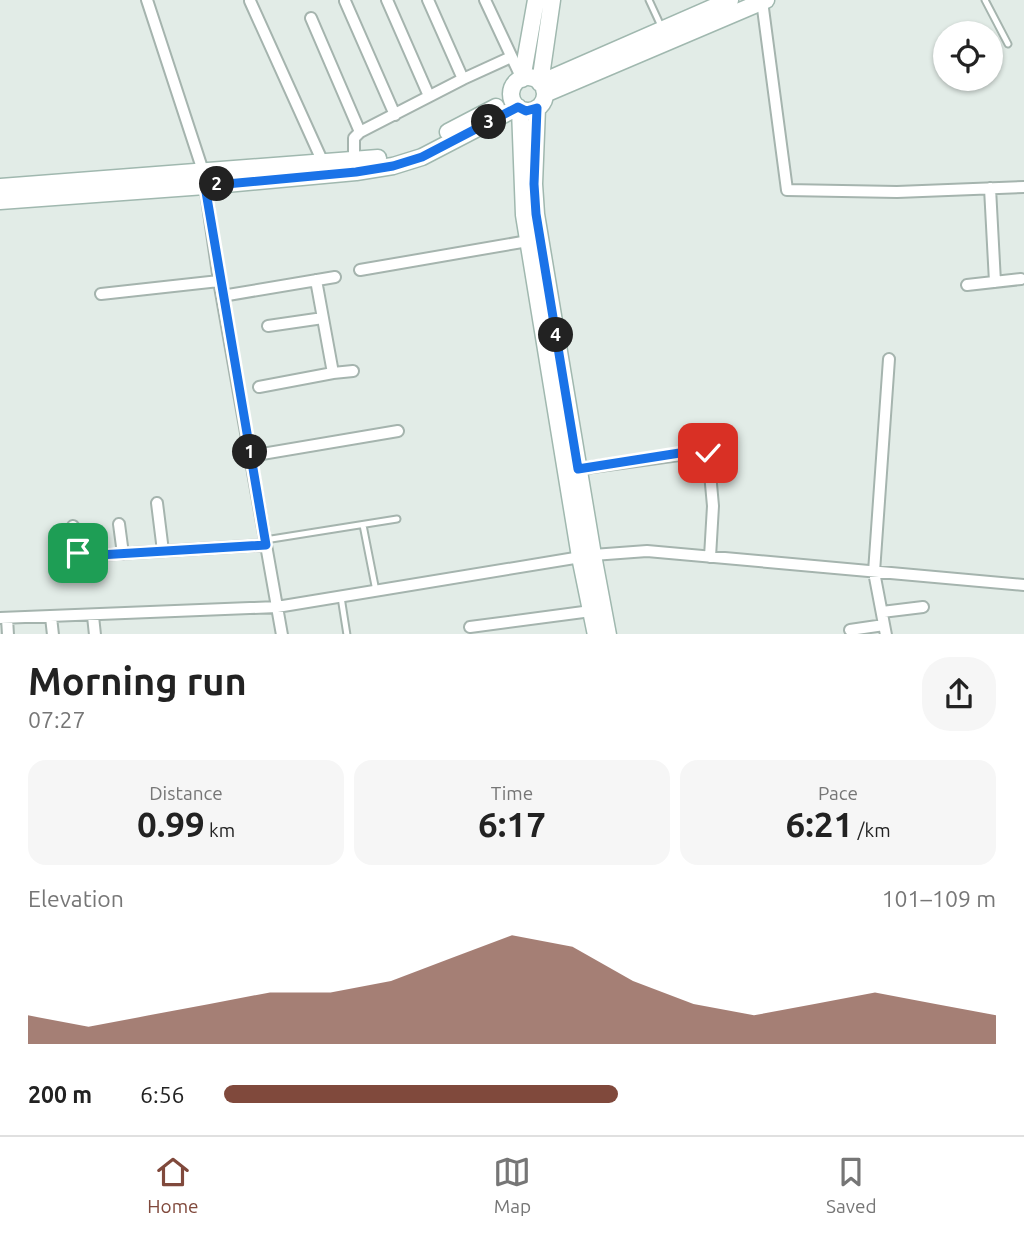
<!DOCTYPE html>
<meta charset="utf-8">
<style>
:root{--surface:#fff;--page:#f6f6f6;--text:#222;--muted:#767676;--line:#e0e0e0;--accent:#80493c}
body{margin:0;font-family:Ubuntu,sans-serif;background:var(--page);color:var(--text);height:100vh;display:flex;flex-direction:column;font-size:26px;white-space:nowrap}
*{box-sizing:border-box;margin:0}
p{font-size:23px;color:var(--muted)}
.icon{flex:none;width:38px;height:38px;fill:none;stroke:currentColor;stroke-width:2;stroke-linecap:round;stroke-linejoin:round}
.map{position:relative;height:634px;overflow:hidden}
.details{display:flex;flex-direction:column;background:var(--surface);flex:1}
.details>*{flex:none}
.buttons{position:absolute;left:933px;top:21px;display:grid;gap:14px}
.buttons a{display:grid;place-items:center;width:70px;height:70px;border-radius:50%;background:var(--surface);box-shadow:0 2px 5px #0004;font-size:35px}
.pin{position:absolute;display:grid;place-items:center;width:60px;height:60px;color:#fff;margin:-30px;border-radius:14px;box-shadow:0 4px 10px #0006}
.km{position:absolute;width:35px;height:35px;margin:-18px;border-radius:50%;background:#222;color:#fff;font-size:19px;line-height:35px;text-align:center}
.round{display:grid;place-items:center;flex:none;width:74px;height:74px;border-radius:28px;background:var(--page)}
.head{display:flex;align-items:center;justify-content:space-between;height:119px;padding:0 28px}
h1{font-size:38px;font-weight:600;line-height:52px}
.stats{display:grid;grid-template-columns:repeat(3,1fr);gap:10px;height:119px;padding:7px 28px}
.stats div{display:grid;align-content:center;border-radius:18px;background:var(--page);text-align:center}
.stats b{font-size:35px;font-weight:600}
.stats small{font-size:19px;font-weight:400}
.stats p{font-size:19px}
.chart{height:196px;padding:14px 28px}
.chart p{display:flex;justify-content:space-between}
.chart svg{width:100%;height:126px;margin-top:7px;fill:var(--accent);opacity:.7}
ul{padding:0 28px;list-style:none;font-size:23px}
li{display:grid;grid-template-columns:112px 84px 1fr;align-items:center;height:52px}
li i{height:18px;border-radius:9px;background:var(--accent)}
.menu{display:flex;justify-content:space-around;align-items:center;height:98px;border-top:2px solid var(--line);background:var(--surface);font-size:19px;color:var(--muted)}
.menu a{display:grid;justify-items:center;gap:4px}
.menu .active{color:var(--accent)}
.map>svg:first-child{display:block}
</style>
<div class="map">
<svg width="1024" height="635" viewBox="0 0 1024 635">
<rect width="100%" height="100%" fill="#e2ece7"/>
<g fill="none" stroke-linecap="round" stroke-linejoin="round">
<g stroke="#a5b4ae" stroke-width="9">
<path id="lane" d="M649,0L661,26
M985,0L1008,44
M363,525L376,591
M265,540L397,519
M341,597L347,635"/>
</g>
<g stroke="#a5b4ae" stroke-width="14">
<path id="street" d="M147,0L203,171L219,281L282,635
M387,0L429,96
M428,0L463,79
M485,0L522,79
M250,1L325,167
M345,1L395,115
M762,1L787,190L897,192L1024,187
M311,18L360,132L463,79L511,57
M354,160V138L360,132
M990,188L995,282
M360,270L528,241
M316,280L333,373L353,371
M967,285L1021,279
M101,294L219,281
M222,296L335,277
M268,326L323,318
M259,387L333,373
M250,456L398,431
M578,469L708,451L713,506L710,557
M157,503L163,551
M119,524L123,554
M73,526L75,547L83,556L266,545
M882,612L923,607
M93,616L95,635
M51,617L53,635
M0,618L277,607L593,555L647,551L1024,585
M7,618L8,635
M470,627L591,611
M850,630L884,625
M886,635L874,572L889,359"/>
</g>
<g stroke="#a0b8af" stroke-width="19">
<path id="secondary" d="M511 94a17 17 0 1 1 34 0a17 17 0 1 1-34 0Z
M522,79L536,0
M540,83L730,0
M540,83L552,0
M545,94L766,0
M537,108L534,184L536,214L593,555L608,635
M520,109L524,215L580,557L596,635
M448,132L496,107
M0,187L378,158
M0,201L205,186L356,172L393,166L422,157L518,107"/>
</g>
<use href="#lane" stroke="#fff" stroke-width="5"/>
<use href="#street" stroke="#fff" stroke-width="10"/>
<use href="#secondary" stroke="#fff" stroke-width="16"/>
</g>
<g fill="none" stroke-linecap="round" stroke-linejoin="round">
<g stroke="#fff" stroke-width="14">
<path id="route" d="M78,553L83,556L266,545L205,186L356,172L393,166L422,157L518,107L526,111L537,108L534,184L536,214L578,469L705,449L708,453"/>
</g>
<use href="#route" stroke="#1a73e8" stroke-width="9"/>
</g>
</svg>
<div class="buttons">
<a><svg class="icon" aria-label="locate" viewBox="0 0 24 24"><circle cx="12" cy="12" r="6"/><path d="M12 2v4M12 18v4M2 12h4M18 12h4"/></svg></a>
</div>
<div class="pin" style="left:78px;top:553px;background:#1e9e55"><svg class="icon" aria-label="arrive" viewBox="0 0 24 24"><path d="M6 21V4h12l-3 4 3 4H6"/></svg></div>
<div class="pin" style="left:708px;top:453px;background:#d93025"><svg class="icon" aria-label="check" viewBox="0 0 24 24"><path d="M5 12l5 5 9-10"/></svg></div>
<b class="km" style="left:250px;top:452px">1</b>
<b class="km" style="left:217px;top:184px">2</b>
<b class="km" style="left:489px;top:122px">3</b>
<b class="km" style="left:556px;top:335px">4</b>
</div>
<section class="details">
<div class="head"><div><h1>Morning run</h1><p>07:27</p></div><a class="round"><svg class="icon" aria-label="share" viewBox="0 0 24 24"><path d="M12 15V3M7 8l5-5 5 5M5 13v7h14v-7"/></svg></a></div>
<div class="stats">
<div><p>Distance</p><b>0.99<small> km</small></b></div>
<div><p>Time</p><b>6:17</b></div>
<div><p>Pace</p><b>6:21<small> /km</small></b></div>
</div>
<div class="chart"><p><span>Elevation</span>101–109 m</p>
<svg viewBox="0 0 160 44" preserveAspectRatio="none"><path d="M0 44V34L10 38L20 34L30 30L40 26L50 26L60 22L70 14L80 6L90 10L100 22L110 30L120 34L130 30L140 26L150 30L160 34V44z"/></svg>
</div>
<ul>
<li><b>200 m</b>6:56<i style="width:51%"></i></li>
</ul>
</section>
<nav class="menu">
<a class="active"><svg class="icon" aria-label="home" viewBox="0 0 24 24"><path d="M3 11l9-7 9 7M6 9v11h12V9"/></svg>Home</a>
<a><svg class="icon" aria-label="map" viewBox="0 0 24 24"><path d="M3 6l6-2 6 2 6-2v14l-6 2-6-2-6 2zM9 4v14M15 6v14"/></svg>Map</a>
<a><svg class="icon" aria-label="saved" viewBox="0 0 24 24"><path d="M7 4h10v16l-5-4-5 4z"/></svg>Saved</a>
</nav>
